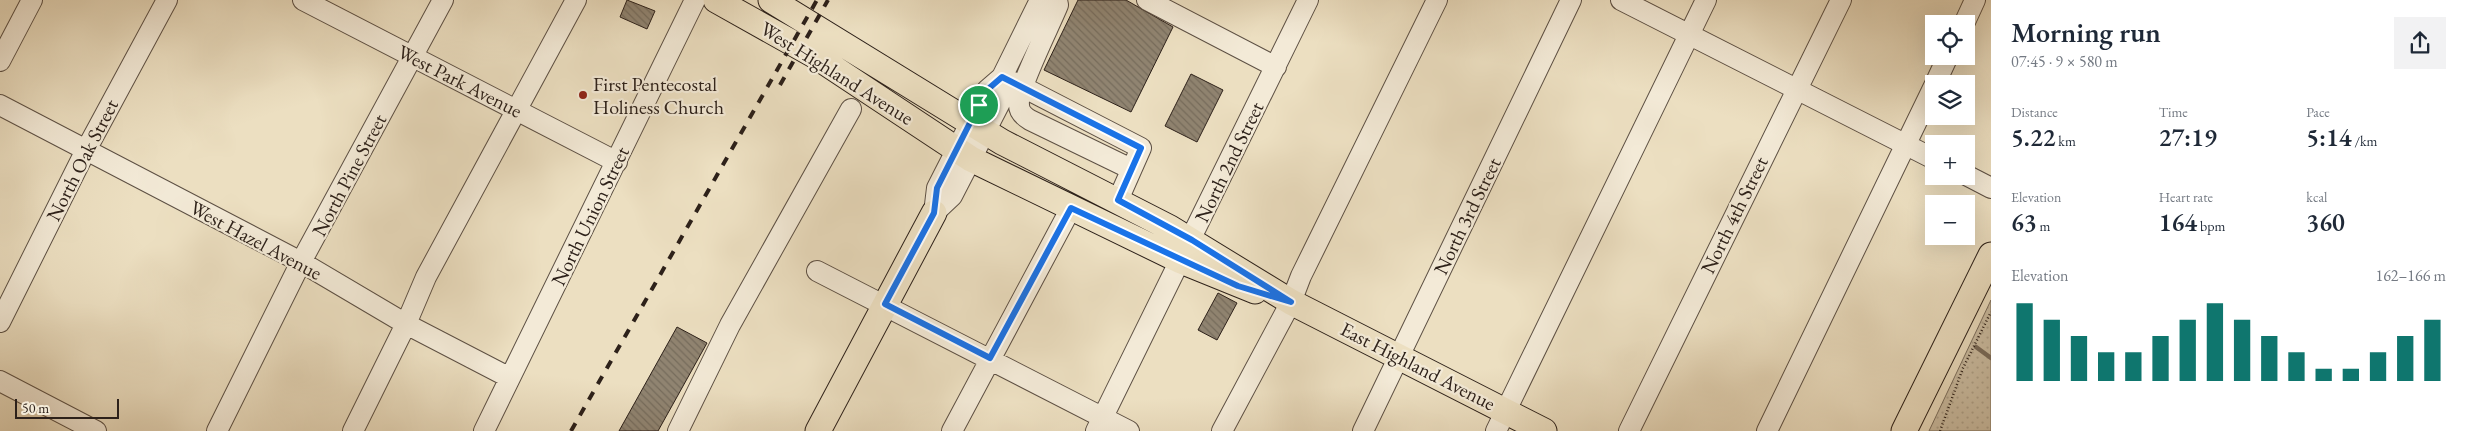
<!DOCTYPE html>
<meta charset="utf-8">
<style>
:root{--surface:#fff;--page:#f2f2f3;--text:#1f2937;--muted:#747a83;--accent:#0f766e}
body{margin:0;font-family:"EB Garamond",serif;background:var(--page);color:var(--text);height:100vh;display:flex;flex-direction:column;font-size:19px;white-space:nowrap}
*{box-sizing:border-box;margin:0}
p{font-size:16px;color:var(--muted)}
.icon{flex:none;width:28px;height:28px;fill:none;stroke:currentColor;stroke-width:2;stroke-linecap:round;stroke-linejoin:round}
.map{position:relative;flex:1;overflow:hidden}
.details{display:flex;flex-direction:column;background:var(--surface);width:475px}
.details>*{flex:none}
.fabs{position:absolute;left:1925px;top:15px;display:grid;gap:10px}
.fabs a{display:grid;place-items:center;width:50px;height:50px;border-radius:0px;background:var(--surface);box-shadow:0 5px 20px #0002;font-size:25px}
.scale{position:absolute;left:15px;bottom:12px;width:104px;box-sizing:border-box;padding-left:5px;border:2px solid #2d211a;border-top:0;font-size:14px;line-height:18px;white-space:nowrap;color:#2d211a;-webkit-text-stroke:4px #f3ead7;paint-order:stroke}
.pin{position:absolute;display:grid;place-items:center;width:42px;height:42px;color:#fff;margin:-21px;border:2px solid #fff;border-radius:50%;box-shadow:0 1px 5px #0007}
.round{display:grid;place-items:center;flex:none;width:52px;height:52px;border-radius:0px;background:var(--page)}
.overview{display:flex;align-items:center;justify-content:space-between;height:85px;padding:0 20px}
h1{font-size:28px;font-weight:600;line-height:38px}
.figures{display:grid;grid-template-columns:repeat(3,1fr);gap:8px;height:85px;padding:5px 20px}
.figures div{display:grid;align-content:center}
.figures b{font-size:25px;font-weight:600}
.figures small{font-size:14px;font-weight:400}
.figures p{font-size:14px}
.chart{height:140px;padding:10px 20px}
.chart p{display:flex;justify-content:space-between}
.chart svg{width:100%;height:90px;margin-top:5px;stroke:var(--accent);stroke-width:6}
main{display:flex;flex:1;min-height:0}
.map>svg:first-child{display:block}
</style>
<main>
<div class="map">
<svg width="1991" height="431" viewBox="0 0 1991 431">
<defs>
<pattern id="park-dots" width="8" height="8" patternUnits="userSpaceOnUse" patternTransform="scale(1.25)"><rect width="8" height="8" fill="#ccbfa5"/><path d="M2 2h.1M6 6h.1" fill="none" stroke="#b0a48d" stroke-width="1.8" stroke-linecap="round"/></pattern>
<pattern id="building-back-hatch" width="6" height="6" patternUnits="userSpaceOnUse" patternTransform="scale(1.25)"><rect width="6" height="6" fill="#908471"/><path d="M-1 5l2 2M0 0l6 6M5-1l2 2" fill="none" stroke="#766c5c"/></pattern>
</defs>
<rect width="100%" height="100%" fill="#ecdfc1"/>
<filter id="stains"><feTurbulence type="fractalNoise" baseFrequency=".004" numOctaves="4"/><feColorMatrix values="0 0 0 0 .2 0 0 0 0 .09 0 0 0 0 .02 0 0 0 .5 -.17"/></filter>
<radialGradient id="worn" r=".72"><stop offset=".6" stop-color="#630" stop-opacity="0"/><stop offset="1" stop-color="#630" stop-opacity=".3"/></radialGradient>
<path fill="url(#park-dots)" stroke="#7c7060" d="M1991,300V431H1929Z"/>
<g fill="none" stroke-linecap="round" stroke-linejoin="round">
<path stroke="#796c5c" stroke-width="4.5" d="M1976,347L1991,358"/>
</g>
<path fill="url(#building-back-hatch)" stroke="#2d211a" d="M627,0L655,11L647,29L620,17Z
M1078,0H1126L1173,27L1131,112L1044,70Z
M1191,74L1223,90L1197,142L1165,126Z
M1218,293L1237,303L1217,340L1198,330Z
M677,327L707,343L658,431H619Z"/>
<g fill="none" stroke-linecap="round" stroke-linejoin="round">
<g stroke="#5d5044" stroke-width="22">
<path id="minor" d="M303,0L617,162
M1057,0L1058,5C1051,23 1017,90 1019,105C1019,112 1025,117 1030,120L1131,169
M1147,0L1276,67
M1621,0L1934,159
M1964,24L1975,0
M0,61L32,0
M1013,82L1141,148L1118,200
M1935,84L1948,56
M0,105L301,262L406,324L510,378
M1966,175L1991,188
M934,213L937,188L987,90L1002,77L1040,0
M934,213L952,196L1004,95L1002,77
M817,271L1129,431
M0,322L86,150L167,0
M0,381L96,431
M217,431L301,262L443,0
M353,431L406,324L426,277L576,0
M484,431L695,0
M678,431L730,325L851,109
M952,431L1071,208
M1096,431L1308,0
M1222,431L1291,302L1301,276L1437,0
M1363,431L1571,0
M1496,431L1706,0
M1629,431L1841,0
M1767,431L1934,86"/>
</g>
<g stroke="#2d211a" stroke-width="27">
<path id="major" d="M716,0L814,55L971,159L1181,261L1255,291
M771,0L1002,142L1170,228L1291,302L1544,431
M818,431L934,213
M1904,431L1991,255"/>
</g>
<path stroke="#2d211a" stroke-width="2.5" stroke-dasharray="1 2.5" stroke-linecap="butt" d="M1940,431L1963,368L1991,312"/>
<use href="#minor" stroke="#f3ead7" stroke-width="20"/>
<use href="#major" stroke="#ecdfc1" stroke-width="25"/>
<path stroke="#2d211a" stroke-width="4" stroke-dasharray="9 9" stroke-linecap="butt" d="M780,85L828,0
M571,431L817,0"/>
</g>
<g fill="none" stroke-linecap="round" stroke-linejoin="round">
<g stroke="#fff" stroke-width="10">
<path id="route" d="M1002,77L1141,148L1118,200L1192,240L1291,302L1238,286L1071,208L990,358L885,304L934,213L937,188L979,105L987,90Z"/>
</g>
<use href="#route" stroke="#1a73e8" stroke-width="6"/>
</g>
<circle fill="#8f2418" stroke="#f3ead7" stroke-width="2" cx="583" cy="95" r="5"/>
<g text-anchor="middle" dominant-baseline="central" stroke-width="4.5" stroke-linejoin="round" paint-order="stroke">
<g font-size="20" fill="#2d211a" stroke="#f3ead7">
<text transform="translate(837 73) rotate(32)">West Highland Avenue</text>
<text transform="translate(460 81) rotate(27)">West Park Avenue</text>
<text transform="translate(82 160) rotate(-63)">North Oak Street</text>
<text transform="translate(1229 162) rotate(-64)">North 2nd Street</text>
<text transform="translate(349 175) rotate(-62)">North Pine Street</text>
<text transform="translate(1734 215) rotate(-64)">North 4th Street</text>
<text transform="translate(590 216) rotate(-64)">North Union Street</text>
<text transform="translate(1467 216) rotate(-64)">North 3rd Street</text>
<text transform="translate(256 240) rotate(28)">West Hazel Avenue</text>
<text transform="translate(1418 366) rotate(27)">East Highland Avenue</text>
</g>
<g font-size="20" fill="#2d211a" stroke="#f3ead7" text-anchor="start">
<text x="593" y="84">First Pentecostal<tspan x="593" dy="23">Holiness Church</tspan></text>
</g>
</g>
<rect width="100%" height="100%" filter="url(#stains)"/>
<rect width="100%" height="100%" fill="url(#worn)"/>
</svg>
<div class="fabs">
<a><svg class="icon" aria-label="locate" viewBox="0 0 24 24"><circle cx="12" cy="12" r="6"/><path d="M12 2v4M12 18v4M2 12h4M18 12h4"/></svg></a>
<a><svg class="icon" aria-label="layers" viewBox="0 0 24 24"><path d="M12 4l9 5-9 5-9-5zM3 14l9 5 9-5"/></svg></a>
<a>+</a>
<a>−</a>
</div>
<div class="scale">50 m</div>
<div class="pin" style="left:979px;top:105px;background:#1e9e55"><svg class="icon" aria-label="arrive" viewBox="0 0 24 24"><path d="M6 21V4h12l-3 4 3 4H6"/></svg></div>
</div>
<section class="details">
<div class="overview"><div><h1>Morning run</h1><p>07:45 · 9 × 580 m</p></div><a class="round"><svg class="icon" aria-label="share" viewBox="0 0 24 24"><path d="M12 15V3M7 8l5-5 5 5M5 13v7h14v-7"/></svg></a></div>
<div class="figures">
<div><p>Distance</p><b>5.22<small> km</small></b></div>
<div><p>Time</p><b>27:19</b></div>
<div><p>Pace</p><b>5:14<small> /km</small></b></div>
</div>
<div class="figures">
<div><p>Elevation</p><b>63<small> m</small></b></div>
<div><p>Heart rate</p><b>164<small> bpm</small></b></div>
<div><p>kcal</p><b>360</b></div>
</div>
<div class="chart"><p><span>Elevation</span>162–166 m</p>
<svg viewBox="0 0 160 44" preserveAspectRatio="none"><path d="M5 44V6M15 44V14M25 44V22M35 44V30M45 44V30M55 44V22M65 44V14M75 44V6M85 44V14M95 44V22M105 44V30M115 44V38M125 44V38M135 44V30M145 44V22M155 44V14"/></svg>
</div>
</section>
</main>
